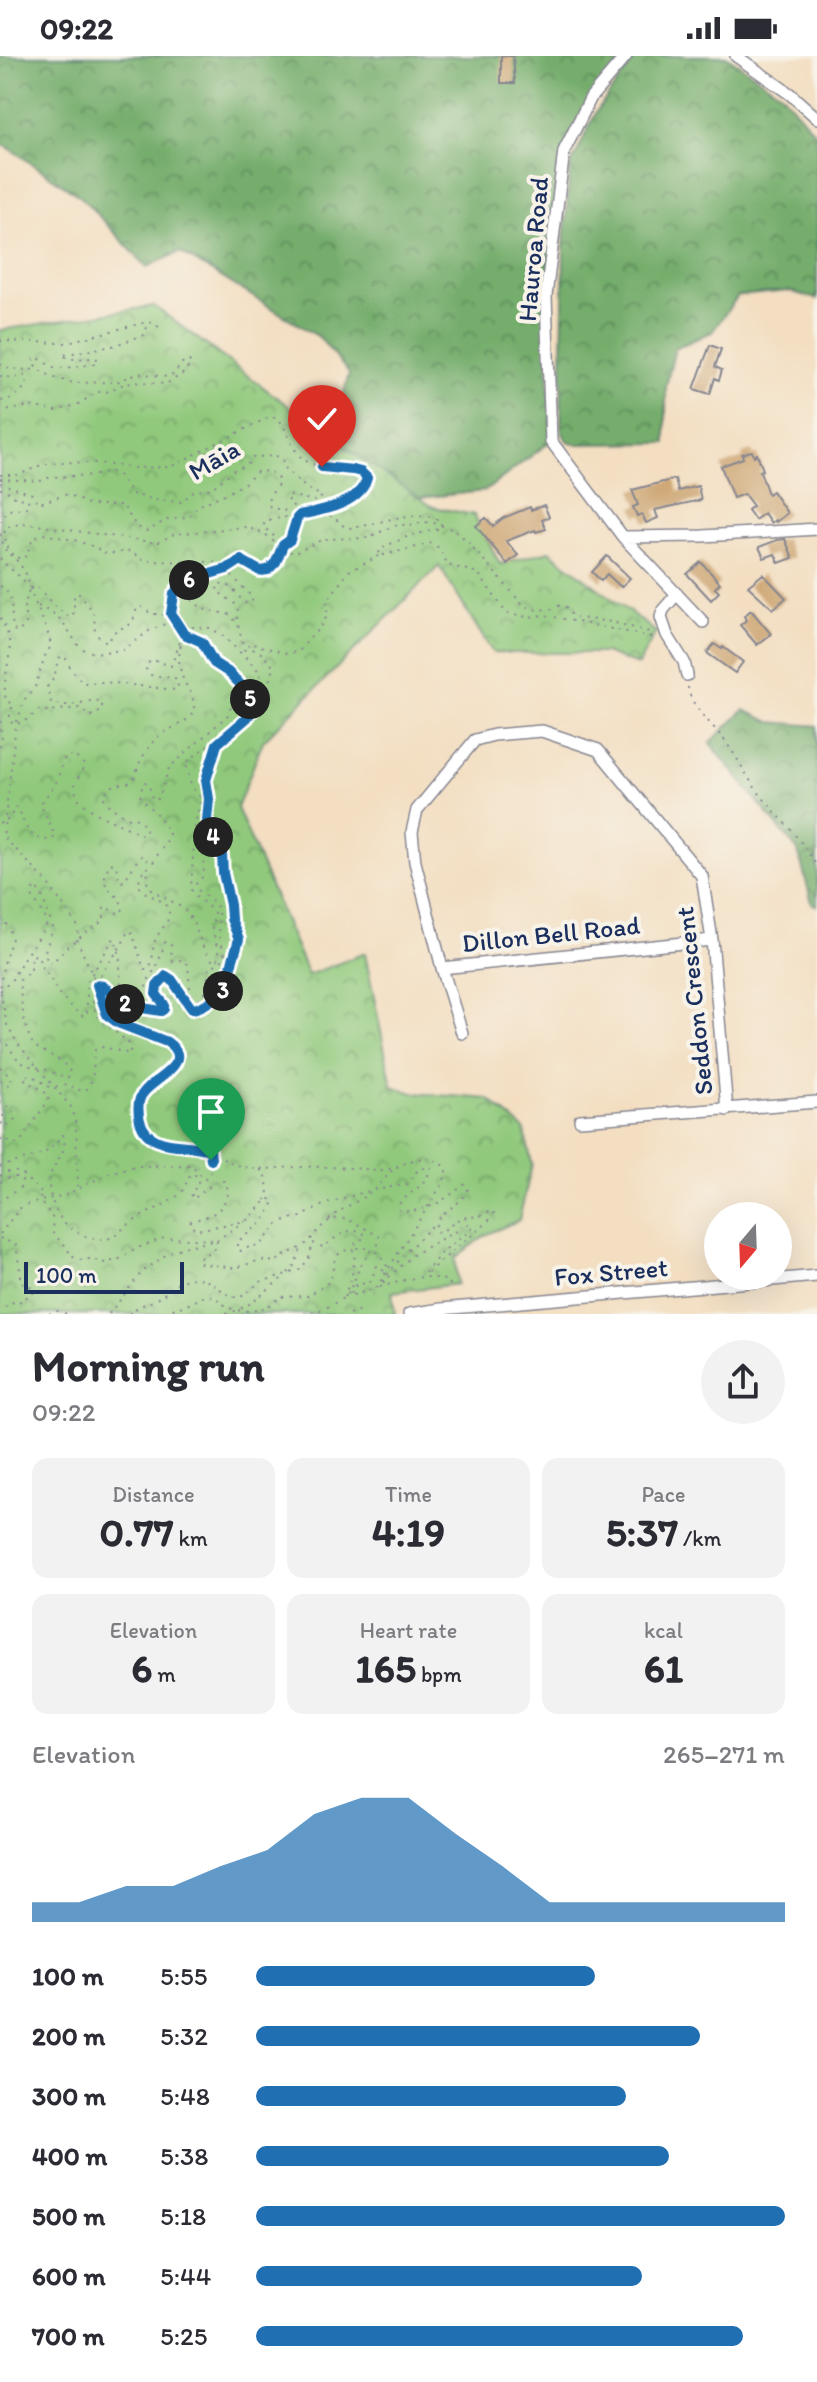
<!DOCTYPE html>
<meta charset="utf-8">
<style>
:root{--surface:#fff;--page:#f2f2f3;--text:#2b2b33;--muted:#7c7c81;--accent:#1f6fb2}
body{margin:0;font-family:Itim,sans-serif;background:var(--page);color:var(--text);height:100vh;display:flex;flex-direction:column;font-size:30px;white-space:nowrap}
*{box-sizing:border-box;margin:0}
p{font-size:26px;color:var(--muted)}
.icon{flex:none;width:44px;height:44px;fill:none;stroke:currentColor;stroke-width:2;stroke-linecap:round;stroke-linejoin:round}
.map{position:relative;height:1258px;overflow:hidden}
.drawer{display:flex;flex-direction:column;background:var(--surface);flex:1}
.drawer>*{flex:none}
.needle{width:52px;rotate:199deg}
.buttons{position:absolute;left:704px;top:1146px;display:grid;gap:16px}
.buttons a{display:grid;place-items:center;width:88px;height:88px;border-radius:50%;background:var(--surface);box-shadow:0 8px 32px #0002;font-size:40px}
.scale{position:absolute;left:24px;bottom:20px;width:160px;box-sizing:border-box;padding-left:8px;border:4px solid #1b2f5e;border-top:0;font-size:22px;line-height:28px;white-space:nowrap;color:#1b2f5e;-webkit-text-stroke:6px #f7f3e8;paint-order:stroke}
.pin{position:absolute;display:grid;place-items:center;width:68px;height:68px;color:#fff;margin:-82px -34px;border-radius:50% 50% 50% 0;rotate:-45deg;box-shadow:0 0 8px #0007}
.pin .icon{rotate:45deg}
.km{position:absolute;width:40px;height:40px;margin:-20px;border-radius:50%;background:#222;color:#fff;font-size:22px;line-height:40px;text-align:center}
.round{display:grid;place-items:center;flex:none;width:84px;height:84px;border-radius:42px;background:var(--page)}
.overview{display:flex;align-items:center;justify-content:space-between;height:136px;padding:0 32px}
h1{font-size:44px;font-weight:700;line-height:60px}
.metrics{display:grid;grid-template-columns:repeat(3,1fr);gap:12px;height:136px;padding:8px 32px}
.metrics div{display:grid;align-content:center;border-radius:16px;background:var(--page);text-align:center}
.metrics b{font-size:40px;font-weight:700}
.metrics small{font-size:22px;font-weight:400}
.metrics p{font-size:22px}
.chart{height:224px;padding:16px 32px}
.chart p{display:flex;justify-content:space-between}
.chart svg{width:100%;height:144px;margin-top:8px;fill:var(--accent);opacity:.7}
ul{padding:0 32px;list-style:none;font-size:26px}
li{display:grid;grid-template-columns:128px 96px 1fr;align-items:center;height:60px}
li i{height:20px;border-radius:10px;background:var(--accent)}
.status{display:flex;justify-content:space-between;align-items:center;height:56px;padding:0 40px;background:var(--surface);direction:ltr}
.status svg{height:22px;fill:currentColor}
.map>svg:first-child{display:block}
</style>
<div class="status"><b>09:22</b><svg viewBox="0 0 49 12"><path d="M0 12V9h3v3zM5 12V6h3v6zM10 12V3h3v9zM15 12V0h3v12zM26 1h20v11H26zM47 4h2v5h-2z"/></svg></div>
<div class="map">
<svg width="817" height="1258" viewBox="0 0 817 1258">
<defs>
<pattern id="forest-crowns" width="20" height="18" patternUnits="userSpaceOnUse" patternTransform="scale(2)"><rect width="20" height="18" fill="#74ad6c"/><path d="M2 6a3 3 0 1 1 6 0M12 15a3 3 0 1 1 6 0" fill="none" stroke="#5e8d5c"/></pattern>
<pattern id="park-crowns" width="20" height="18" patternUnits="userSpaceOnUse" patternTransform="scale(2)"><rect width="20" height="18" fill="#90c97c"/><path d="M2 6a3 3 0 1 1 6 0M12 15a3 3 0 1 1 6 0" fill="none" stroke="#75a469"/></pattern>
</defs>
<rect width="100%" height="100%" fill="#f7f3e8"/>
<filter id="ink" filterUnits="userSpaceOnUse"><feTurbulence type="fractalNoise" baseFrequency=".0125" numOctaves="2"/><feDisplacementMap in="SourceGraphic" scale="16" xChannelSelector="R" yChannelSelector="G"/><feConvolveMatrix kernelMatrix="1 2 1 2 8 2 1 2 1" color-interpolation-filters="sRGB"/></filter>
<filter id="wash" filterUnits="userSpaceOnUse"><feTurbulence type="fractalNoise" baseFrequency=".006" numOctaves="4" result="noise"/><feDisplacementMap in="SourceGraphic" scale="32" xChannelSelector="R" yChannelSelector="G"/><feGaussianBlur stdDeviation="1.8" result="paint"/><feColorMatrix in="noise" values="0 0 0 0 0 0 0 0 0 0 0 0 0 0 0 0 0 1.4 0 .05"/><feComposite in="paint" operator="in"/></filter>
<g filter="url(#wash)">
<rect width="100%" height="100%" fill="#f3dec1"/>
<path fill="url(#forest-crowns)" stroke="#486e65" stroke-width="2" d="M0,0H626L591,41L564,95L546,240L551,385L485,435L419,442L333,383L349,317L319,281L180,196L147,211L81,141L6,90H0Z
M637,0H726L781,37L817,79V243L788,235L738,240L712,276L675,292L666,330V387L577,388L567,385L561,374L564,186L570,111L596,56Z
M744,654L771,666L817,670V850L812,847L798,795L710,687Z"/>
<path fill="url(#park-crowns)" stroke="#567c6d" stroke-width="2" d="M154,250L333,383L433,451L474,459L500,508L549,495L656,576L638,609L604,597H493L439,510L263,685L237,752L308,919L365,897L392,1030L413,1037L488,1043L524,1073L532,1108L519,1164L485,1179L455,1202L457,1228L392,1236L395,1258H0V274Z"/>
<g id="blocks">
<path fill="#cfa978" d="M501,0H513L515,27H501Z
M710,289L721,293L715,311L722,314L719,324L715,322L710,338L694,333Z
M752,395L754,400L757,398L763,414L760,415L768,438L772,435L787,457L776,466L775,464L771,467L764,457L755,464L748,454L753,450L744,438L733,442L721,410L743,402L742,398Z
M675,423L678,435L698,430L701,444L655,454L658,462L646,467L642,458L637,460L633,451L638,449L632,434Z
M544,449L549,461L542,464L546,473L536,476L535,474L506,485L518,499L507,508L476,470L486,462L493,470L503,462L530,451L531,454Z
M785,483L793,502L779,507L775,498L764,502L759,491L777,484Z
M607,500L630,522L621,531L607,518L601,525L592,516Z
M701,506L720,527L715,532L719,536L711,544L687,518Z
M763,518L786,542L773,553L748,530Z
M751,554L771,578L757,589L740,569L746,564L744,560Z
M714,588L722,593L723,591L743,606L735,617L707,597Z"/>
</g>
</g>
<g filter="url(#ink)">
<use href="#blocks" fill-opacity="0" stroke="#878690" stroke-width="2"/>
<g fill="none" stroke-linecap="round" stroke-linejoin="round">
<g stroke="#878690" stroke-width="14">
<path id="minor" d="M626,0L591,41L564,95L546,240L551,385L623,481L703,480L817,473
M736,0L790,38L817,62
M623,481L703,566
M677,538L663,554L661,561L667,579L684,606L687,619
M442,912L712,884
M462,977L442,912L415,806L412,776L417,754L475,684L494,679L542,675L598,694L702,820L712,884L727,1054
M580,1064L817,1046
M409,1258L441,1253L817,1220"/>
</g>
<path stroke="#878690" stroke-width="2" stroke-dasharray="2 6" stroke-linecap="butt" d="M150,266L159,271
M0,285L64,287L147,266
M0,308L11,313L38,314
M0,320L14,322L25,320L28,324C24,336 13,344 0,345
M0,356L30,350L56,355L77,349L97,336H106L124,328L140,326L166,328L184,317L191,307L189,305L183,306L173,319L167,321L138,317L117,326L74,327L55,322L39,314L32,305L37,301L52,311L65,312L95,308L98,304L96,302L71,303L62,299L112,290L144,279L149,266
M0,419H19L41,409L59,406L97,407L134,412L170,411L269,361L277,362C287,371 288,384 296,395C311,417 339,410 361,416L367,422C360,449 323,453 300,459C292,471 280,511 265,515C258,516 248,507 241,504L227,513L182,526L174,538L171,558L187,581L202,586L214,607L228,616L240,628L255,651
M0,423L40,425L51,421L97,419L110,415L119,420L132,438L155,444L181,446L193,436L212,432L235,413L246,410L254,401L276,400L282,403L286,413L306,432L322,440L319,444L315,445L288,439L289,448L314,459L333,460L342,469L349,472C378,470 414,450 441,465V472L409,480L381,492L379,495L380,500L432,487L439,492L448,509L478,517L507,558L529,561L544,559L656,582
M0,427L32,438L39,447L68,438L90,449H122C131,459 133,473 148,475L166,464L189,461L198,450L233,434L246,426L258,415L271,416L279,424C278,434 267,438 268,449L272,452L284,454L287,459L283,463L275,462L266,465L263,470L293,498L323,483L366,482L399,468L410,470L423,466L434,467L456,475L467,485L523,549L537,554L551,553L561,549L565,550L573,561L612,566L653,577
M0,433H5L16,442L28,443L29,449L25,452L7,454L0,468
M0,478L7,498L22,503L26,500L33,483L43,478L74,484L95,491L106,498L128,495L146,505L214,506L221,508L253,542L251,546L245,547C236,539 232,526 218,528L217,535L238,550L237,566
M0,502C8,513 21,519 29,531
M0,530C19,542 7,558 15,575L19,576L26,567L24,552L29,533
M30,532L37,531C46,540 59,557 71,561L74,556V539L79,538C83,543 88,548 91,553C100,566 86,578 108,586L116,574L128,570L133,565L137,552L143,551L151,558H161L166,560L173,557L182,541L192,544L203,553L231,559L238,569L247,603L261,617L258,628L248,640
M38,550L54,558L62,565L80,592L94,597L123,594L149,575L174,564
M0,562C21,594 0,613 6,645L13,648L9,663L13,668L23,667L39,654L47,655L79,652L89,659L94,660L102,654V647L96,644C81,646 66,653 51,646L47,631C60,617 53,610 61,600L65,601L71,613L83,627L104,626L176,634L178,629L175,622L150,619L146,613L148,607L153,604L171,610L180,586
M688,631C690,650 711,667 722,681C735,697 744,716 756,733C776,759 801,781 817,811
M0,665L2,680L0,690
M0,768L2,765L9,763L16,751L19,753C25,771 30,785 52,784L55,780L42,752V746L56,727L65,701L73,699L85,709L75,728L76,740C90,756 107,763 126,771C133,774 136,778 144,779L146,775L144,769L135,762L131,763C122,757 88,744 113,730C119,727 126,729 131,725C137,722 136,714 139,708C142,701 148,693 152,687C163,672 182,672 193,657C198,642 184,631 181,616C177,602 180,590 184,578L193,571L209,572L221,578L247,603
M0,862L8,870L12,882L3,910L0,934L7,969L18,988L71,1051L76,1069L78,1133
M97,929L77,884L79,872L47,826L3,780L16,668L25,643L35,631L45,600L51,590C48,571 37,554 31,536C29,530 29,524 26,518C17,501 3,495 5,472L23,467L157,487L174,478L244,471L262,476L281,490
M0,935L11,925L25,900L45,873L47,867L44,858L33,843L32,836L35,831L41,837L53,872L45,895L47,906L52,907L68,890L100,867L104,862V851L120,858L123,853C119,831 94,837 110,807L116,809L119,824L122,826C131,818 134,805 143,799L150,807L153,806L168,783L169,778L161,763L142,743L140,739L143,728L145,726L149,729L152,742L156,744L159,742L169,712L230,657L232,636L239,629
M0,984C11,989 10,996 18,1003C26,1012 38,1010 49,1015C56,1017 60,1021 68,1022L71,1018C63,1002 50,1000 36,991C26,985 20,942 20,930V924L31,914L32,899L38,900L42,912L49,920L58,937L81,960L87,959V926L114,882C127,905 111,940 135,948L141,944L149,923L158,908L165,886H168L172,890L171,901L173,905L181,904L188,908L191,945L197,946L205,937L209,913L222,904L225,899L219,880L218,853L215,847L198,834L196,828L204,819L203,799L210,790L211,784L207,764L209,743L206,724L217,688L240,668
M0,1011L11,1021L12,1026L9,1029L0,1024
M0,1046C10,1050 24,1062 7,1070L2,1068L1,1065L4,1058L0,1054
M0,1084H7L16,1088L20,1086L48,1045L49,1041C42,1031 31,1030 24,1022L25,1019L33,1020L50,1031L69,1029L78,1034H86C96,1022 92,1008 95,994L103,991L130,998V989C112,969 85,963 95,929L103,930L130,950L161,955L164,953V948L156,938L157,930L166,920L172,924L192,953L201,952L223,936L239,883L231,863L230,849L223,817L222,799L209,776
M0,1111L45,1097L63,1079C70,1096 51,1108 49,1124C48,1138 56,1161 67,1169C77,1178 92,1185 106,1183C115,1182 120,1174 127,1170C143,1157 164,1151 180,1138C186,1132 186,1123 192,1117L198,1121C199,1128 196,1132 191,1137L193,1143L217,1125H224L229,1135C221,1158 213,1159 191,1165L190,1169L196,1174L246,1165L268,1143H272L274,1146L264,1165L237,1186V1193L241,1195L249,1191L260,1189L279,1167L288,1163L301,1161L325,1148L361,1137L407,1128L416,1116L428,1110L431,1112C426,1130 409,1136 398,1149L399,1154C424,1159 446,1143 465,1128L468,1133C461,1151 440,1153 435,1172L437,1176L444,1174L460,1162L479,1160L492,1154L494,1157L487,1167L423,1220
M260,1114L263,1115C267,1125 270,1134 266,1144
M0,1120C12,1112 20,1115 29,1125C35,1131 39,1133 43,1140L40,1142L41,1147L52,1160L53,1178L66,1190L71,1200L80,1204L90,1203L103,1207L118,1204L135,1193L164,1182L217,1184C216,1197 205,1196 198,1204L199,1207L235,1212L261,1204L276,1206C286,1196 293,1197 303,1190C313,1184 317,1173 326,1167C343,1153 364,1174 379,1180L377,1196L387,1210L384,1215L377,1210L370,1226L356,1229L350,1240
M0,1126L12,1120L19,1122L23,1126L20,1132L0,1145
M375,1134L394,1112
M329,1164C341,1152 356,1147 370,1137
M0,1178L19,1153L28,1148L68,1138L109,1117L135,1110L192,1109L204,1123C214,1116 211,1106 210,1096
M0,1182L16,1189L22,1227L32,1231L34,1236L19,1246L15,1245L0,1254
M288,1217L294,1210L302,1191
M382,1225L406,1196L434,1168
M380,1231C403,1225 426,1215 449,1226L450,1229
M376,1232L441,1130L446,1120V1112C419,1088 404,1116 378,1114C352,1112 325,1110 299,1111C281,1111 262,1115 244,1111C228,1108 216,1095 200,1091C185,1087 167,1092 153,1083C146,1078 142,1071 140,1063C138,1056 138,1046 141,1039C150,1024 198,1007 167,986C156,983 147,977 136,973C110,962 99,957 97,926C105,907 122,895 127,876L131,875L133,879L144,913H148C156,903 150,893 156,883C159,875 167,869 169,860C172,835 121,845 146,811L149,812C148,816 147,820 147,825C148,837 176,844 186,856C199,871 199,892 214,906L220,901L212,873L214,857C207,847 196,844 191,833L195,769L201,742L191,730L186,707L224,676L242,667L254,655L255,651L263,645L267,639L274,611L261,597L248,591L249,587L286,597L298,596L320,571L327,560V545L349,515L379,500
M377,1232L414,1198L454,1176L465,1167L472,1169L471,1174L442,1196L425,1217
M353,1239L374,1233
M25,1258H44
M49,1258L57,1255L68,1258
M109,1258L142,1216L170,1196L183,1191L217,1184L245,1165
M129,1258C138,1249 151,1247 161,1240C168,1236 175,1228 182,1225C203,1215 215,1231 232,1241H241L260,1226L300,1214L309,1202L313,1187L323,1191C335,1182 353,1166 366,1180L355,1188L354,1192H370L371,1194L362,1207L347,1240
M166,1258C175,1250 180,1252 189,1248C196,1245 199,1241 207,1240C217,1240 221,1247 229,1252C248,1258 266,1255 280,1241L308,1240L330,1225C336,1209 329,1197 352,1193L355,1197L353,1215L344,1242
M226,1258C256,1249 261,1237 284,1221
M304,1258L324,1253L343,1242
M349,1258L363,1253"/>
<use href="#minor" stroke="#fff" stroke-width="11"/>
</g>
</g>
<g fill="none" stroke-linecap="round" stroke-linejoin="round" filter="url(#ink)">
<g stroke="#fff" stroke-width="16">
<path id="route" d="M211,1104L210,1094C187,1086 149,1096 140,1065C138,1056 137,1043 144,1036C155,1022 196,1006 167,986L118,967L107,959L97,929L103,930L130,950L161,955L164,953V948L156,938L157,930L166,920L172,924L192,953C203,952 219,940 225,931L239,883L231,863L230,849L223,817L222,799L208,775L207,764L209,743L206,724L217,688L247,662L255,651L240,628L228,616L214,607L202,586L184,578L171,558L174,538L182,526L227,513L241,504L260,515L268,514L276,506L283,489L290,484L297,462L300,459C323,454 360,448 367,422L361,416L353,414L322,411"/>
</g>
<use href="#route" stroke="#1f6fb2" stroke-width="10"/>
</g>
<g text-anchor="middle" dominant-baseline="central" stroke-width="8" stroke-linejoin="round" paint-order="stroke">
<g font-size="26" fill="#1b2f5e" stroke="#f7f3e8">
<text transform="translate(533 193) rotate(-85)">Hauroa Road</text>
<text transform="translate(214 404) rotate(-30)">Māia</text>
<text transform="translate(551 878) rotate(-6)">Dillon Bell Road</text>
<text transform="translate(694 945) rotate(-96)">Seddon Crescent</text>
<text transform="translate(611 1216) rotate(-5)">Fox Street</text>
</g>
</g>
</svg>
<div class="buttons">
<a><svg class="needle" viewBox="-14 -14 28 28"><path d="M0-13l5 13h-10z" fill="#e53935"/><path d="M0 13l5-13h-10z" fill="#7c7c81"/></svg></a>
</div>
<div class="scale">100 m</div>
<div class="pin" style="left:211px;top:1104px;background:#1e9e55"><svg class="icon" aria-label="arrive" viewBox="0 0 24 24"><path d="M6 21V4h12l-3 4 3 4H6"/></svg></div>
<div class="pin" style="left:322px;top:411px;background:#d93025"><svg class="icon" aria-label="check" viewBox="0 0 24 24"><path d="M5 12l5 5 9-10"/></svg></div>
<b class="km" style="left:125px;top:948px">2</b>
<b class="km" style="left:223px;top:935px">3</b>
<b class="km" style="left:213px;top:781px">4</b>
<b class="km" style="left:250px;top:643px">5</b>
<b class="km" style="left:189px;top:524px">6</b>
</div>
<section class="drawer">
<div class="overview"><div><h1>Morning run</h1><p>09:22</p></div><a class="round"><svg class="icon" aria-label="share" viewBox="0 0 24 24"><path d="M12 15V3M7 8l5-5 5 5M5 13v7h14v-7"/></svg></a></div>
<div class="metrics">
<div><p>Distance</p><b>0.77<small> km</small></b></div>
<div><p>Time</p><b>4:19</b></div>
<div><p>Pace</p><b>5:37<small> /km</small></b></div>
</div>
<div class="metrics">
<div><p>Elevation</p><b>6<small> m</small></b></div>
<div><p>Heart rate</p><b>165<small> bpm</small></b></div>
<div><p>kcal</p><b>61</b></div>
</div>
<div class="chart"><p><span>Elevation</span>265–271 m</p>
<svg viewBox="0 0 160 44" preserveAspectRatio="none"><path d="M0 44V38L10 38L20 33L30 33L40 27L50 22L60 11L70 6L80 6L90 17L100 27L110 38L120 38L130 38L140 38L150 38L160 38V44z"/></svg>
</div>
<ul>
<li><b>100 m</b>5:55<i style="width:64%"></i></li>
<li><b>200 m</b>5:32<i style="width:84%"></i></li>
<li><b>300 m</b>5:48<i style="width:70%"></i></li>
<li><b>400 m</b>5:38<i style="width:78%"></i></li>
<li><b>500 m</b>5:18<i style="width:100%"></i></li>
<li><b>600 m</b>5:44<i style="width:73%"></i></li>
<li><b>700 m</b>5:25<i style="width:92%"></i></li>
</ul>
</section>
